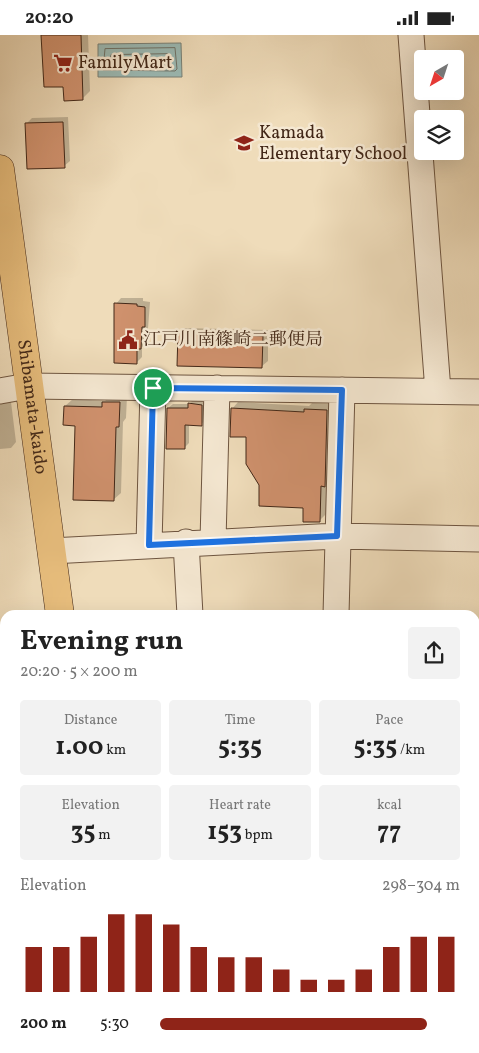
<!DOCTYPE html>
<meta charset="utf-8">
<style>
:root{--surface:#fff;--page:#f2f2f2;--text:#222;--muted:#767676;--accent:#8f2418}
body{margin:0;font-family:Vollkorn,"Noto Serif JP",serif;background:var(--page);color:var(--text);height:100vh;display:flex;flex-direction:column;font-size:19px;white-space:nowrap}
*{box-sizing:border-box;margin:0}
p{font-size:16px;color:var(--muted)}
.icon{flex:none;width:28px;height:28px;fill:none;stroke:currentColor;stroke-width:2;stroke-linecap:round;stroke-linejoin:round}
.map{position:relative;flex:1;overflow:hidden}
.side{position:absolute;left:0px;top:575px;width:480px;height:444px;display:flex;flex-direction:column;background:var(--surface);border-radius:15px 15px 0 0;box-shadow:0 5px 20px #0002}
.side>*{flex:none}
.needle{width:32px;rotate:219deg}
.controls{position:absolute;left:414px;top:15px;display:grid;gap:10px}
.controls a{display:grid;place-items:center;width:50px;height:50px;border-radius:5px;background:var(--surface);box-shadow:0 5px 20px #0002;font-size:25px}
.pin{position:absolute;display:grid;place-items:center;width:42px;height:42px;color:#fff;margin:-21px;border:2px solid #fff;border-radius:50%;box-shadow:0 1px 5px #0007}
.round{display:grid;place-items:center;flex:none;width:52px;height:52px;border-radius:5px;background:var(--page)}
.summary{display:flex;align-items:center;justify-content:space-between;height:85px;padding:0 20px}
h1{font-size:28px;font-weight:700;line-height:38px}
.metrics{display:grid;grid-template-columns:repeat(3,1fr);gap:8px;height:85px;padding:5px 20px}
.metrics div{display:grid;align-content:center;border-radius:5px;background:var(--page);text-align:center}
.metrics b{font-size:25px;font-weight:700}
.metrics small{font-size:14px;font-weight:400}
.metrics p{font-size:14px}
.chart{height:140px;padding:10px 20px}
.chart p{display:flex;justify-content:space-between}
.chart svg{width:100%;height:90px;margin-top:5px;stroke:var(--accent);stroke-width:6}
ul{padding:0 20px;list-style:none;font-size:16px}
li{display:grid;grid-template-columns:80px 60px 1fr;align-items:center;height:38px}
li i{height:12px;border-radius:6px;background:var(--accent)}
.status{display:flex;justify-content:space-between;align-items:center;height:35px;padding:0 25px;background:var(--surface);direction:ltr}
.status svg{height:14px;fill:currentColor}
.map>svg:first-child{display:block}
</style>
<div class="status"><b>20:20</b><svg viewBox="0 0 49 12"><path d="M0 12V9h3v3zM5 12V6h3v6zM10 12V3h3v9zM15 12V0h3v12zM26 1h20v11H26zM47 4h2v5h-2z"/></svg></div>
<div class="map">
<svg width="479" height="1018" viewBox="0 0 479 1018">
<rect width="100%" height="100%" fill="#efdcba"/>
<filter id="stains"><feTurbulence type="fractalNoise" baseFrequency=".004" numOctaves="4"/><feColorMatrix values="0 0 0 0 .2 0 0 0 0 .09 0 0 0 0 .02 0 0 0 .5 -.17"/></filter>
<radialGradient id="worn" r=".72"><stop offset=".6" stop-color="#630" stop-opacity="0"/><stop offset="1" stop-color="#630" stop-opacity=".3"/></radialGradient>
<path fill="#9bbab5" stroke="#788076" d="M181,8L182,42H98V9Z"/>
<path fill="#0003" d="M42,0H88L90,56L83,63L65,50Z
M68,82L70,126L64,131L26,89L32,83Z
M121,263H143V266L150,267L147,307L142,312V322L136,328L116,269Z
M184,293L268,295V326L262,331L179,299Z
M111,360L127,361L126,383L123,387L121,458L113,465L65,371L73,364L105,366Z
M0,363L11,367L16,407L11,413L0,414Z
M194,364H206V385L201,389H189V408L184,413L168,373L173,369H189Z
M238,367L309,371L312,368L333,369L331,444L326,448V479L319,486L304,472L261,449L247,401L232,374Z"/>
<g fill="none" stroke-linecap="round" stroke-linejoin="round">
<path stroke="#6f7166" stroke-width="1" d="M175,13L177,34L175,36L103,35L105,14Z
M168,19L170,22L169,30L112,31L109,29L111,20Z"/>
</g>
<path fill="#cf916d" stroke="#432818" d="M41,0H81L83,65L64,66L63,52H44Z
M63,87L65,133L27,134L25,88Z
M114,268L137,269V271L145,272V292H142L141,314H137V329L114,328Z
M178,298L263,301L262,333L177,331Z
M102,367H120L119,392H116L114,466L73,465L75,391L63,390L64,371L102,372Z
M188,368L202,370V391L185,390V414H166L167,373H188Z
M231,373L304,377V374L327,375L325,452L321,451L320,487H303V473L259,471V450L246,429V402H230Z"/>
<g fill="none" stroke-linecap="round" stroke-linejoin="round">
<g stroke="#6e5540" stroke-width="27">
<path id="minor" d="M411,0L438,356
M0,356L28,351L479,357
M213,506L217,353
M186,507L190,580
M149,510L153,353
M51,516L337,501L479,504
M336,580L342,355
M475,658H479
M0,704L5,702
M475,870H479
M320,1014V1018"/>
</g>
<g stroke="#432818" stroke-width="29">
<g id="major">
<path id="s1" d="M0,134L60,580"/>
<path d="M119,1014V1018"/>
</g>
</g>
<use href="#minor" stroke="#f5e8d2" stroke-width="25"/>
<use href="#major" stroke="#e8be7d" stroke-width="28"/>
</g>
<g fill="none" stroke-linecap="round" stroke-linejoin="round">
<g stroke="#fff" stroke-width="10">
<path id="route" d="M153,353L342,355L337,501L149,510Z"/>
</g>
<use href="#route" stroke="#1a73e8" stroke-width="6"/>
</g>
<defs>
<g id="supermarket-bare" transform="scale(1.5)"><path d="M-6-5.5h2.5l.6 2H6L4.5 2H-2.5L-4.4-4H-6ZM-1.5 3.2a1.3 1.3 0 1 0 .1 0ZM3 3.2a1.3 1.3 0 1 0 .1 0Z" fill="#8f2418" stroke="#f5e8d2" stroke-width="2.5" paint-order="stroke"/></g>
<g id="school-bare" transform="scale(1.5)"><path d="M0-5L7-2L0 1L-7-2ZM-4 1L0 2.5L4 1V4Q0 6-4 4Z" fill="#8f2418" stroke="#f5e8d2" stroke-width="2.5" paint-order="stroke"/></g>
<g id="civic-bare" transform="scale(1.5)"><path d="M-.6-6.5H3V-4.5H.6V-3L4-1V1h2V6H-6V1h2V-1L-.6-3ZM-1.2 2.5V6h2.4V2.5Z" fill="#8f2418" stroke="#f5e8d2" stroke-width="2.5" paint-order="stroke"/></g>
</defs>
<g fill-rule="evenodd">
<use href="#supermarket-bare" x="63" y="28"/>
<use href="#school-bare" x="244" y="108"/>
<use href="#civic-bare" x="128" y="305"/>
</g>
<g text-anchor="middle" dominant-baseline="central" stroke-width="5" stroke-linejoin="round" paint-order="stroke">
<g font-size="18" fill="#432818" stroke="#f5e8d2" text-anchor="start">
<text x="78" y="28">FamilyMart</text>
<text x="259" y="98">Kamada<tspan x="259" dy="21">Elementary School</tspan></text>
<text x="143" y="305">江戸川南篠崎二郵便局</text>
</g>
<g font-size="18" fill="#432818" stroke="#f5e8d2">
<text stroke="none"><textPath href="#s1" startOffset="240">Shibamata-kaido</textPath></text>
</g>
</g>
<rect width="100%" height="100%" filter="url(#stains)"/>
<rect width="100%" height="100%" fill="url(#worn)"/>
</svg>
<div class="controls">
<a><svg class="needle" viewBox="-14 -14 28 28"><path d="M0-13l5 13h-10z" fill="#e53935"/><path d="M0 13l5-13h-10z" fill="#767676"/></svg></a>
<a><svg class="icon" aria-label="layers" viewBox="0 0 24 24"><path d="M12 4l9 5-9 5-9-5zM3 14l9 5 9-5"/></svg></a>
</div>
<div class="pin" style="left:153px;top:353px;background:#1e9e55"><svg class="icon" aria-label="arrive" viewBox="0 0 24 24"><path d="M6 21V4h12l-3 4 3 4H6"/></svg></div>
<section class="side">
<div class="summary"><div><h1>Evening run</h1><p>20:20 · 5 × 200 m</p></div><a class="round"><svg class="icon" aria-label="share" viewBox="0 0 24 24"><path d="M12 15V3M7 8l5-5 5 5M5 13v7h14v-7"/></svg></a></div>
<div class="metrics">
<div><p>Distance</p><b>1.00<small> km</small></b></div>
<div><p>Time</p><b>5:35</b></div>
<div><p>Pace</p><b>5:35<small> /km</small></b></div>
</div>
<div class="metrics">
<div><p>Elevation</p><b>35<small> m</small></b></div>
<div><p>Heart rate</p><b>153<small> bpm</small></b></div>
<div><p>kcal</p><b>77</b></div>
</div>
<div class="chart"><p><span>Elevation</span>298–304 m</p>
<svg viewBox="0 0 160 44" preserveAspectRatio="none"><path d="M5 44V22M15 44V22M25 44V17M35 44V6M45 44V6M55 44V11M65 44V22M75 44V27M85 44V27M95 44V33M105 44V38M115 44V38M125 44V33M135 44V22M145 44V17M155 44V17"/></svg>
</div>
<ul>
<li><b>200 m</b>5:30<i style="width:89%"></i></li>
</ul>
</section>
</div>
